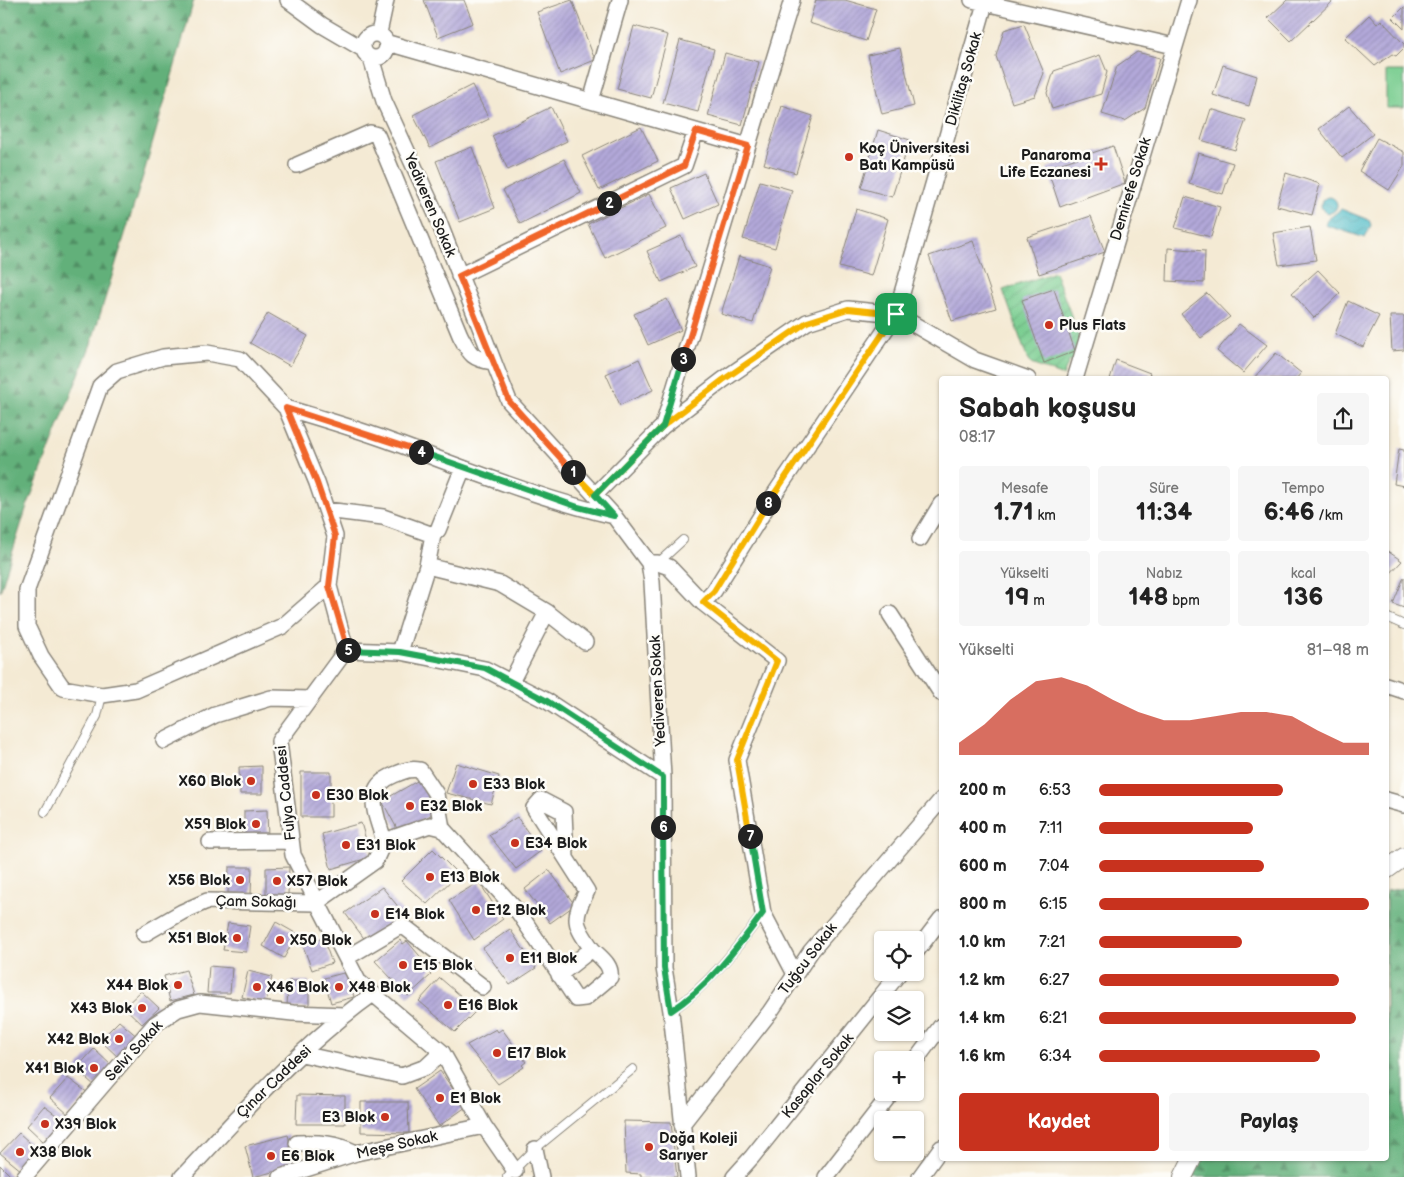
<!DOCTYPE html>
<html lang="tr">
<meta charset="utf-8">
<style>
:root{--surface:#fff;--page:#f6f6f6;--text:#222;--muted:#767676;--accent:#c8321e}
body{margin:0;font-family:"Balsamiq Sans",sans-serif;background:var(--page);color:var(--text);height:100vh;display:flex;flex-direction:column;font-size:19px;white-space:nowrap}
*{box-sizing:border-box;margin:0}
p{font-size:16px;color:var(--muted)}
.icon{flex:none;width:28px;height:28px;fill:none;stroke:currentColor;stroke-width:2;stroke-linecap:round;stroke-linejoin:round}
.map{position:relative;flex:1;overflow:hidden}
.details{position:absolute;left:939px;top:376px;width:450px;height:785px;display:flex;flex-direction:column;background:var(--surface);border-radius:5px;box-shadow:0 1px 4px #0004}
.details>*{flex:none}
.fabs{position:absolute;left:874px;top:931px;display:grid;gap:10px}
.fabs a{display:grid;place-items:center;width:50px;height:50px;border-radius:5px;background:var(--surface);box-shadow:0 1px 4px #0004;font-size:25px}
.pin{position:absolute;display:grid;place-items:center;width:42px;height:42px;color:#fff;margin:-21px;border-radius:10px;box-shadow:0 2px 8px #0006}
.km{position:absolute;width:25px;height:25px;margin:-12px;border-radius:50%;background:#222;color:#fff;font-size:14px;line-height:25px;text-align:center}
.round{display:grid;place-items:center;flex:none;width:52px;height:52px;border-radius:5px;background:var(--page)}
.overview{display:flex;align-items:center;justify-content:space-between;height:85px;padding:0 20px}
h1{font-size:28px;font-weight:600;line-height:38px}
.stats{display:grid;grid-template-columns:repeat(3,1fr);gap:8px;height:85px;padding:5px 20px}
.stats div{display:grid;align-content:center;border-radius:5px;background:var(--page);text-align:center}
.stats b{font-size:25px;font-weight:600}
.stats small{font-size:14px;font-weight:400}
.stats p{font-size:14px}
.chart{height:140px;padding:10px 20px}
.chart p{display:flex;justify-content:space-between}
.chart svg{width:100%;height:90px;margin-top:5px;fill:var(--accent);opacity:.7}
.cta{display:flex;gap:10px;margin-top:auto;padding:10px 20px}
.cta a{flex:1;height:58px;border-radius:5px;background:var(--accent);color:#fff;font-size:20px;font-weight:600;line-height:58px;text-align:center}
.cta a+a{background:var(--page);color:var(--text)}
ul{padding:0 20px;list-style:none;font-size:16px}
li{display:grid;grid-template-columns:80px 60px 1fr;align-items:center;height:38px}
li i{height:12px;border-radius:6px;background:var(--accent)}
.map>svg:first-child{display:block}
</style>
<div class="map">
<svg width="1404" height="1177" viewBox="0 0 1404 1177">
<defs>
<pattern id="forest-firs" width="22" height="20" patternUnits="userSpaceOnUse" patternTransform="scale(1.25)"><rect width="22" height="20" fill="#62b07a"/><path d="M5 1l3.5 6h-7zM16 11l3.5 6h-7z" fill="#508e63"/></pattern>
<pattern id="garden-furrows" width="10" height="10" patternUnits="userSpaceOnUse" patternTransform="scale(1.25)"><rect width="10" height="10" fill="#79cd90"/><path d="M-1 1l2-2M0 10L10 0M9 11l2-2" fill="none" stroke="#68af7c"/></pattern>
<pattern id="water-waves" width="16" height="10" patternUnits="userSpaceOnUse" patternTransform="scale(1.25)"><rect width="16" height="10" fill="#4cbac6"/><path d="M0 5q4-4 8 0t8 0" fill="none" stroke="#429faa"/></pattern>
<pattern id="building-hatch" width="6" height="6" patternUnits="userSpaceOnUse" patternTransform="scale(1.25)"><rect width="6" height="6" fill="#b2a8d9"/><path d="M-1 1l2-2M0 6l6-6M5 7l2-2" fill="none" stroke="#9890ba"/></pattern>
</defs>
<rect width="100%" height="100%" fill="#fdfcf7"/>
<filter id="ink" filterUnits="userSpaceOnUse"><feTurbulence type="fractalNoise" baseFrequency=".02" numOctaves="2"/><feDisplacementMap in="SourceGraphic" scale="10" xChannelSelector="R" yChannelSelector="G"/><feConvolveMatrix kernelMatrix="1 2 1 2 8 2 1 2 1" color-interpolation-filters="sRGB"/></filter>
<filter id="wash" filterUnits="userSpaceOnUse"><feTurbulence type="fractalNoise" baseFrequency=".0096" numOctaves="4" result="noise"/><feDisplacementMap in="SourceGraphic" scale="20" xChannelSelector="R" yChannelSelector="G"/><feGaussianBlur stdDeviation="1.12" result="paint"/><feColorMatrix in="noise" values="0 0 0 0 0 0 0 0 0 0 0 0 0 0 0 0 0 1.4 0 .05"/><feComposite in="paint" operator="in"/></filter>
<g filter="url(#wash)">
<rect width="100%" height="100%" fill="#f4ead4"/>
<path fill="#79cd90" stroke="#4a7456" d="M1386,71H1404V108H1386Z"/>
<path fill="url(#forest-firs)" stroke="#3f664b" d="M0,0H194L143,176L91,344L26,509L0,592Z
M1404,888V1177H1189L1198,1159H1386V891Z"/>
<path fill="url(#garden-furrows)" stroke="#4a7456" d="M1055,272L1081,342L1073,362L1069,361L1063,376L1031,364L1027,358L1003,290Z"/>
<path fill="url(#water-waves)" stroke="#346b71" d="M1321 205a8 8 0 1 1 16 0a8 8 0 1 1-16 0Z
M1341,209L1369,220L1371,225L1365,238L1325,225L1327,220Z"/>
<g id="blocks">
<path fill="url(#building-hatch)" d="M424,0H464L473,23L438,37Z
M572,0L595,60L560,74L537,12Z
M816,0H845L876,9L866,41L809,23Z
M1287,0H1334L1291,41L1268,18Z
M1404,7V29L1393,18Z
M1369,15L1377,24L1381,20L1404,44V48L1396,56L1392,54L1375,66L1345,38Z
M1024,24L1044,73L1035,96L1012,103L996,56L1004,30Z
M634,26L668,35L651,98L617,89Z
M680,40L714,49L698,112L663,103Z
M900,48L914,106L882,114L868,55Z
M1137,52L1160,58L1145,108L1125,121L1102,114L1117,66Z
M725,53L759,62L742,125L708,116Z
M1100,55L1107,72L1101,94L1052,109L1047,93L1054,71Z
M1223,65L1257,76L1249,106L1213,95Z
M472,85L489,119L430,148L413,115Z
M782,106L813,116L796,173L764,164Z
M1349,106L1373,134L1342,158L1319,129Z
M551,107L567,141L508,170L492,136Z
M1211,109L1246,120L1235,150L1201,140Z
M641,127L658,161L599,190L582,156Z
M878,130L910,140L892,197L861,188Z
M1377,138L1404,152V166L1389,190L1359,171Z
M1113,146L1125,183L1060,207L1047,168Z
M472,147L495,208L460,222L436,161Z
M1198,153L1233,163L1223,194L1189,184Z
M564,159L581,193L520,224L503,190Z
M704,173L718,204L685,219L671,188Z
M1286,173L1320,184L1312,215L1277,206Z
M760,181L792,190L775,248L743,239Z
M649,194L666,228L605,258L588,224Z
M1185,197L1220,207L1211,237L1175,228Z
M856,209L888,219L871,276L839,267Z
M1091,216L1105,252L1039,274L1027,237Z
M1310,227L1316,260L1279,265L1273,233Z
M681,236L695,267L661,282L647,251Z
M973,241L996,308L952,321L929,256Z
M1168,248L1205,251L1204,283L1167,281Z
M739,256L770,266L753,323L721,314Z
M1318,270L1340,293L1314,318L1292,293Z
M1054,289L1075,351L1044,363L1022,300Z
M1207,293L1230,317L1201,338L1181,314Z
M667,299L681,330L648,345L634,314Z
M1348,301L1379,316L1363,347L1335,334Z
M268,313L308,336L290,366L250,343Z
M1390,316H1404V350L1392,351Z
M1239,324L1267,345L1243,373L1217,351Z
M1276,353L1301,373L1296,379H1253Z
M639,359L653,390L620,405L606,374Z
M1116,360L1150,373L1148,379H1110Z
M1399,449L1404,450V486L1394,484Z
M1386,550L1402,561L1386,578Z
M1404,577V608L1393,604Z
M456,763L499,776L491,804L446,793Z
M262,766V794H240L239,767Z
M301,772H331V817H301Z
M419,780L437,811L400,834L382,801Z
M267,810L268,838H244V811Z
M517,817L541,851L516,869L489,835Z
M361,823L371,857L331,869L322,834Z
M433,849L458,874L427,904L401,881Z
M229,867H252L251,894L228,893Z
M289,867L288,895H266V868Z
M549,870L575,905L550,923L525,889Z
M479,882L503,919L474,940L449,900Z
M382,887L405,915L366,941L345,913Z
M276,922L297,934L284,958L263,946Z
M228,923L250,926L246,952L223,950Z
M510,929L536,968L510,985L483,948Z
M323,938L332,963L312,970L303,946Z
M400,940L403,944L407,941L431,969L428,972L431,975L408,996L375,961Z
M209,966L232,968L230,993H207Z
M186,970L194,995L170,1001L164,976Z
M248,971L272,977L266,1003L242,997Z
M347,972L354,997L331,1003L324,978Z
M440,978L477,1010L455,1032L419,1001Z
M288,981H309V1008H287Z
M141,991L159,1008L142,1024L124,1007Z
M119,1021L139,1038L120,1059L100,1040Z
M496,1029L498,1032L502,1029L526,1062L522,1065L524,1067L498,1084L467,1045Z
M94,1049L113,1067L95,1086L76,1069Z
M440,1071L466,1107L439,1126L414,1089Z
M68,1078L88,1093L69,1115L50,1098Z
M297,1095L345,1096V1124H296Z
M361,1102H408L409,1133L361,1132Z
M44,1106L64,1121L45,1143L27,1126Z
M624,1121L671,1122L677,1177H641V1174L626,1173Z
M19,1133L39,1151L22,1171L0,1153Z
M288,1135L296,1166L253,1177L245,1146Z
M0,1165L12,1177H0Z"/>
</g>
</g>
<g filter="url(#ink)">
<use href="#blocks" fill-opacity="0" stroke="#888378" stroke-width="1"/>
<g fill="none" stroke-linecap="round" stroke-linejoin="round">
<g stroke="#888378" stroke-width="10">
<path id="service" d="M658,563L683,540
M1386,617L1404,625
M45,812L97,716L102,695
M671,1011C708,986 737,948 763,913
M507,1177L535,1149L633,1069"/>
</g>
<g stroke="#888378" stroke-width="18">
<path id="minor" d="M288,0L322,25L363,49
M972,0L1174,46
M379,33L386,0
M363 46a12 12 0 1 1 24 0a12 12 0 1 1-24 0Z
M388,43L748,146
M371,58L384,101L435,212L509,401L614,516L649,563L652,582L663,777L664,968L671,1011L688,1177
M591,101L620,0
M297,165L370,133L377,135L460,335C470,354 471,359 493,362
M459,276L684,166L696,131
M1075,379L1189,0
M286,408L240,359L207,353L163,357L117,371L100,386L27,590V626L41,656L63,688L102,695L136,690L283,626L329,586
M663,426L792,0
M595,495L663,426L723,380L807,322L848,309L896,314L975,360L1028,379
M326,510L383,517L433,535L438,530L463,468
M433,535L427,566L500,584L547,612L585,642
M920,539L941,504
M649,563H658L669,567L703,603L777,661L737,760L763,913L795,974
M703,603L714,591L776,492L896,314L986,0
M890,614L941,693
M346,650L329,586L335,536L317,483L286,408C320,418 354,428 387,440C462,467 536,498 614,516
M400,652L427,566
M511,682L547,612
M1386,685L1404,691
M164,741L215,715L271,698L310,699
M1386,800L1404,805
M384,841C377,815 361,788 394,775C404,771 410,768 420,770L436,794L442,828
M210,842L291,841
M144,934L182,912L207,901L316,903L375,861L384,841L430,825L442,828L519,913L576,999L585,998L610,977C612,965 601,958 592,949
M915,953L941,919
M346,958L402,925L483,987
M559,975L592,949C574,924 572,919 587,891L534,808L541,800L564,812L566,858
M302,1054L402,1076L426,1067L442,1052
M915,1061L941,1026
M682,1124L770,1012L811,951L941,800
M297,1143C319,1142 336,1143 356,1153
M535,1149L541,1177
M515,1171L484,1126L442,1052L358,981L293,855L279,741L346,650L400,652L485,669L547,701L663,777
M24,1177L155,1024L178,1009L200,1003L293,1013L344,1015
M182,1177C242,1113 301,1045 373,994
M281,1177L356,1153L484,1126
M734,1177L752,1157L900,972
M826,1177L892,1092
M920,1177L941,1148"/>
</g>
<g stroke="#888378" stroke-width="20">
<path id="tertiary" d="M1386,870L1404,857
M1183,1177L1192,1159"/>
</g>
<use href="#service" stroke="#fff" stroke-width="8"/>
<use href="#minor" stroke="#fff" stroke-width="15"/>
<use href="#tertiary" stroke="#fff" stroke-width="18"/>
</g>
</g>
<g fill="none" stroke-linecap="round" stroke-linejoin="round" filter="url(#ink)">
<g stroke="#fff" stroke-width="10">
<path id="split-1" d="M573,472L595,495L663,426L723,380L807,322L848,309L896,314"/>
</g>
<g stroke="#fff" stroke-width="10">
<path id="split-2" d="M573,472L509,401L459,276L609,203"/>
</g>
<g stroke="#fff" stroke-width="10">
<path id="split-3" d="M609,203L684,166L696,131L748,146L683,359"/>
</g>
<g stroke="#fff" stroke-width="10">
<path id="split-4" d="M421,452L578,507L614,516L595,495L663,426L683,359"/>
</g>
<g stroke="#fff" stroke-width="10">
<path id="split-5" d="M348,650L329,586L335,536L317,483L286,408L421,452"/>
</g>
<g stroke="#fff" stroke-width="10">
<path id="split-6" d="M348,650L400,652L485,668L547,701L663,777V827"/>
</g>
<g stroke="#fff" stroke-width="10">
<path id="split-7" d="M663,827L664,968L671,1011C708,987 737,948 763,913L750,836"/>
</g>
<g stroke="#fff" stroke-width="10">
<path id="split-8" d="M750,836L737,760L777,661L703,602L714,591L768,503"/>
</g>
<g stroke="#fff" stroke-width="10">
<path id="split-9" d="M768,503L896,314"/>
</g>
<use href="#split-1" stroke="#f5b400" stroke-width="6"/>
<use href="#split-2" stroke="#f0652b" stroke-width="6"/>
<use href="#split-3" stroke="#f0652b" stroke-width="6"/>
<use href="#split-4" stroke="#22a559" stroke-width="6"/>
<use href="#split-5" stroke="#f0652b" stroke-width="6"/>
<use href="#split-6" stroke="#22a559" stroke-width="6"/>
<use href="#split-7" stroke="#22a559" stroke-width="6"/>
<use href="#split-8" stroke="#f5b400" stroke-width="6"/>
<use href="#split-9" stroke="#f5b400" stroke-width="6"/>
</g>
<g fill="#c8321e" stroke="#fdfcf7" stroke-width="2">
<circle cx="849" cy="157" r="5"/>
<path d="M1098.5 156.5h5v5h5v5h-5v5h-5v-5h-5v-5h5z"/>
<circle cx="1049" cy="325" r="5"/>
<circle cx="251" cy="781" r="5"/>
<circle cx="473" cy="784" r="5"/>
<circle cx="316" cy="795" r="5"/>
<circle cx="410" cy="806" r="5"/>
<circle cx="256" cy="824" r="5"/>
<circle cx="515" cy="843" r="5"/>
<circle cx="346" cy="845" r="5"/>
<circle cx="430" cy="877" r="5"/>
<circle cx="240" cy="880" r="5"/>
<circle cx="277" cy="881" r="5"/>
<circle cx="476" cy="910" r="5"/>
<circle cx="375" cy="914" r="5"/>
<circle cx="237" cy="938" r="5"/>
<circle cx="280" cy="940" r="5"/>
<circle cx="510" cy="958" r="5"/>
<circle cx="403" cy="965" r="5"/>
<circle cx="178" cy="985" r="5"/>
<circle cx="257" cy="987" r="5"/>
<circle cx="339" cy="987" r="5"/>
<circle cx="448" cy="1005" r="5"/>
<circle cx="142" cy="1008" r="5"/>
<circle cx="119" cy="1039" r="5"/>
<circle cx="497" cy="1053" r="5"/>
<circle cx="94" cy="1068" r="5"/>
<circle cx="440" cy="1098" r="5"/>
<circle cx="385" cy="1117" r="5"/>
<circle cx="45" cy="1124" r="5"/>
<circle cx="649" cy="1147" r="5"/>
<circle cx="20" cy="1152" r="5"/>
<circle cx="271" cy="1156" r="5"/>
</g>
<g text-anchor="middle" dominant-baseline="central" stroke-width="5" stroke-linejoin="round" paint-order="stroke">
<g font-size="15" fill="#1c1c1c" stroke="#fdfcf7">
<text transform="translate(964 79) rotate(-74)">Dikilitaş Sokak</text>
<text transform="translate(1131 189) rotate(-73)">Demirefe Sokak</text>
<text transform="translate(430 205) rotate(67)">Yediveren Sokak</text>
<text transform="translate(658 691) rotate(-93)">Yediveren Sokak</text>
<text transform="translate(286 793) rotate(-96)">Fulya Caddesi</text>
<text transform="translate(256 902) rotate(1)">Çam Sokağı</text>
<text transform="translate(808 959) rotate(-53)">Tuğcu Sokak</text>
<text transform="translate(134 1051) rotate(-47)">Selvi Sokak</text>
<text transform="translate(818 1076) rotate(-51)">Kasaplar Sokak</text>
<text transform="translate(274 1082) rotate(-44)">Çınar Caddesi</text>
<text transform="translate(397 1145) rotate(-13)">Meşe Sokak</text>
</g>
<g font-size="15" font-weight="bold" fill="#1c1c1c" stroke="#fdfcf7" text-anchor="start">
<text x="859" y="148">Koç Üniversitesi<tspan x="859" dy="17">Batı Kampüsü</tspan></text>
<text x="1091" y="155" text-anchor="end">Panaroma<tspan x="1091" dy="17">Life Eczanesi</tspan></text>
<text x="1059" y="325">Plus Flats</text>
<text x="241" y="781" text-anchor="end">X60 Blok</text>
<text x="483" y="784">E33 Blok</text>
<text x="326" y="795">E30 Blok</text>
<text x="420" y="806">E32 Blok</text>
<text x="246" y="824" text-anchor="end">X59 Blok</text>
<text x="525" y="843">E34 Blok</text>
<text x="356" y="845">E31 Blok</text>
<text x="440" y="877">E13 Blok</text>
<text x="230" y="880" text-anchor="end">X56 Blok</text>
<text x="287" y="881">X57 Blok</text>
<text x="486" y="910">E12 Blok</text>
<text x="385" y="914">E14 Blok</text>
<text x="227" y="938" text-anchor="end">X51 Blok</text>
<text x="290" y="940">X50 Blok</text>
<text x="520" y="958">E11 Blok</text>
<text x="413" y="965">E15 Blok</text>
<text x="168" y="985" text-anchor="end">X44 Blok</text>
<text x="267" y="987">X46 Blok</text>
<text x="349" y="987">X48 Blok</text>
<text x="458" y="1005">E16 Blok</text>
<text x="132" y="1008" text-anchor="end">X43 Blok</text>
<text x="109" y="1039" text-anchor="end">X42 Blok</text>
<text x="507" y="1053">E17 Blok</text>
<text x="84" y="1068" text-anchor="end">X41 Blok</text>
<text x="450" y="1098">E1 Blok</text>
<text x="375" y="1117" text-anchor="end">E3 Blok</text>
<text x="55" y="1124">X39 Blok</text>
<text x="659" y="1138">Doğa Koleji<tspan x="659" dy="17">Sarıyer</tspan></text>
<text x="30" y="1152">X38 Blok</text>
<text x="281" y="1156">E6 Blok</text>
</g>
</g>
</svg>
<div class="fabs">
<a><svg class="icon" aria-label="locate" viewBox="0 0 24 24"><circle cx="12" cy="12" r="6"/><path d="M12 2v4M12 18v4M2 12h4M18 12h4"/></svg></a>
<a><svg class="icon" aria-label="layers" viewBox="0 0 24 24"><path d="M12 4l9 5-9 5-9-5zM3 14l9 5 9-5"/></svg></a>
<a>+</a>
<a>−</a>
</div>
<div class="pin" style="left:896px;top:314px;background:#1e9e55"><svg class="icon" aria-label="arrive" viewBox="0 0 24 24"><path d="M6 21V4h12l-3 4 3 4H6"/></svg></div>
<b class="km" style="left:573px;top:472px">1</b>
<b class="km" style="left:609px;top:203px">2</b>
<b class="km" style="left:683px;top:359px">3</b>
<b class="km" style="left:421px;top:452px">4</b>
<b class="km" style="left:348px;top:650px">5</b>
<b class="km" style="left:663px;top:827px">6</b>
<b class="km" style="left:750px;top:836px">7</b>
<b class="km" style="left:768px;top:503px">8</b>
<section class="details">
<div class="overview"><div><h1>Sabah koşusu</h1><p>08:17</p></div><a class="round"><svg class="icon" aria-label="share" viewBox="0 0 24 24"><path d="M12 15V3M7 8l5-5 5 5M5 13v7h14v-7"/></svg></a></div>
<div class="stats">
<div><p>Mesafe</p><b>1.71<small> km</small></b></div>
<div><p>Süre</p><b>11:34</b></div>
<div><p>Tempo</p><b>6:46<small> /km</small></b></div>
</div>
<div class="stats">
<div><p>Yükselti</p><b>19<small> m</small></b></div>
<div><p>Nabız</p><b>148<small> bpm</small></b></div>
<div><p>kcal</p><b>136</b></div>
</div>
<div class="chart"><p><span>Yükselti</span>81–98 m</p>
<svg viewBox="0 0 160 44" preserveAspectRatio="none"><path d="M0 44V38L10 29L20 17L30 8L40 6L50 10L60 17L70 23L80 27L90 27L100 25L110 23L120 23L130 25L140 32L150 38L160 38V44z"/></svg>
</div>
<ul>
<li><b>200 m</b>6:53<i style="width:68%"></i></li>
<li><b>400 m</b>7:11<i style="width:57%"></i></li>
<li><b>600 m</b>7:04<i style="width:61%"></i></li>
<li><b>800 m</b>6:15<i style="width:100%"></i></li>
<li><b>1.0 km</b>7:21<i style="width:53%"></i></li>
<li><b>1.2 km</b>6:27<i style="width:89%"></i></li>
<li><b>1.4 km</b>6:21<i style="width:95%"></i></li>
<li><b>1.6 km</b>6:34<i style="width:82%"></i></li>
</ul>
<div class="cta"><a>Kaydet</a><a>Paylaş</a></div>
</section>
</div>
